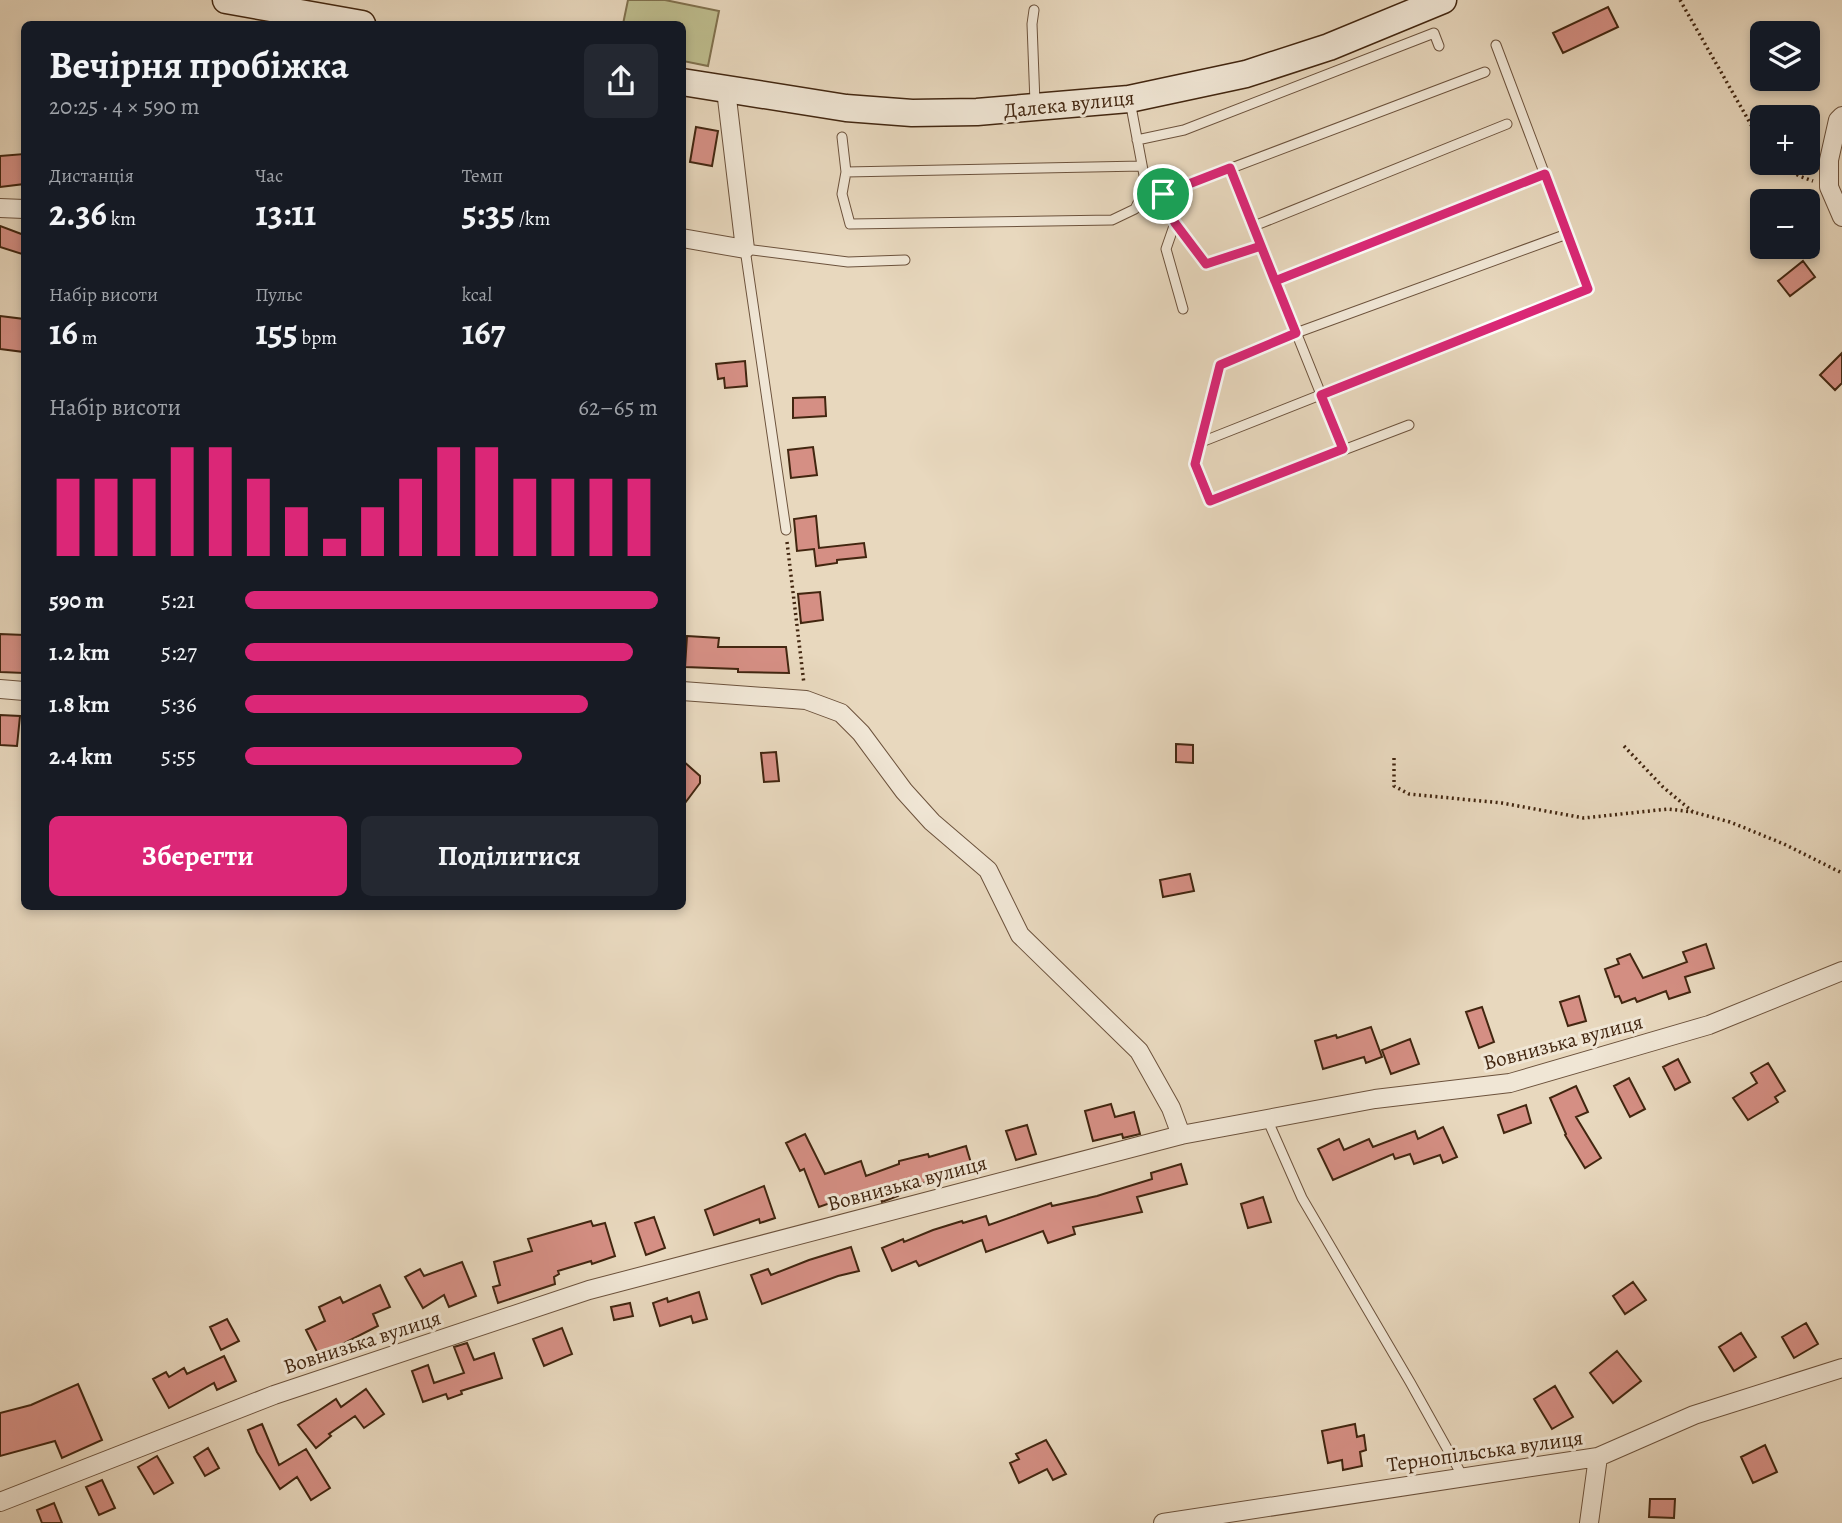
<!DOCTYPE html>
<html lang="uk">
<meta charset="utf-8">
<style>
:root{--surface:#171b24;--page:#242831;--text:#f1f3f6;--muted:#9ea1a6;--accent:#db2777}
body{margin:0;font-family:Alegreya,serif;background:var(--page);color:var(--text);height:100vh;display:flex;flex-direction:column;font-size:26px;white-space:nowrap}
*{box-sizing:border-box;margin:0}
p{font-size:23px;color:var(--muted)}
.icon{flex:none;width:38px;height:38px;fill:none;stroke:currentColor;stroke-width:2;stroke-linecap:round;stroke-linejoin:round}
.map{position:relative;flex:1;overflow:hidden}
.drawer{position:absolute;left:21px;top:21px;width:665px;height:889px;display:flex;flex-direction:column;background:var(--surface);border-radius:10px;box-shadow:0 4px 10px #0003}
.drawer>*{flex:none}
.buttons{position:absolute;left:1750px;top:21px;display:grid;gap:14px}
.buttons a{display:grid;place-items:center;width:70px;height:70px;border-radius:10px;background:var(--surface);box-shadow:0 4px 10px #0003;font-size:35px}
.pin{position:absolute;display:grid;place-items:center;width:60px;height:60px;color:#fff;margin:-30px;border:4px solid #fff;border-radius:50%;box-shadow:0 2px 7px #0007}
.round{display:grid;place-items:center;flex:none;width:74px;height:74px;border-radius:10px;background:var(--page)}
.headline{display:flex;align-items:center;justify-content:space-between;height:119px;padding:0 28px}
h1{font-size:38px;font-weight:700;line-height:52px}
.figures{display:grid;grid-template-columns:repeat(3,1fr);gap:10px;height:119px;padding:7px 28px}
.figures div{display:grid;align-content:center}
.figures b{font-size:35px;font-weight:700}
.figures small{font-size:19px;font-weight:400}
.figures p{font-size:19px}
.chart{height:196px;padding:14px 28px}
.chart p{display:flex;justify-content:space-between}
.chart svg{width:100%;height:126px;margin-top:7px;stroke:var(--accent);stroke-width:6}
.action{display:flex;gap:14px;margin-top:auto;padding:14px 28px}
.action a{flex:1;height:80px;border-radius:10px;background:var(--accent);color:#fff;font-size:28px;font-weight:700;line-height:80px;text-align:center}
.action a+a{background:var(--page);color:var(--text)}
ul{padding:0 28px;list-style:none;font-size:23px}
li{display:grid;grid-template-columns:112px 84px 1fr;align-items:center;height:52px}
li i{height:18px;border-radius:9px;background:var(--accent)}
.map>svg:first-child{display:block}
</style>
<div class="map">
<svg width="1842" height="1523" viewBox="0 0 1842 1523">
<rect width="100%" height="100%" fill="#e8d8be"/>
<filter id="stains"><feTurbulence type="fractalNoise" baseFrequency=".00286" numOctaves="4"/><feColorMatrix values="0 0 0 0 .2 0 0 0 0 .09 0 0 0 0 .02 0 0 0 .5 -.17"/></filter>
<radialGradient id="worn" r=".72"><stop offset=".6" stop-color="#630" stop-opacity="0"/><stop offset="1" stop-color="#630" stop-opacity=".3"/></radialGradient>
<path fill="#bdbc8d" stroke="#80714e" stroke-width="2" d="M628,0H665L719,11L708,66L683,61L682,24H623Z"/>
<path fill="#d58f84" stroke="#422610" stroke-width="2" d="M1608,7L1618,27L1563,53L1553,33Z
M696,127L718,131L712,166L690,162Z
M24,154V184L0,187V156Z
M0,226L24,235L22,254L0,247Z
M1803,261L1815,277L1790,296L1778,281Z
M0,316L24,319V352L0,349Z
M1842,353V383L1835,390L1820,375Z
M745,361L747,386L725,388L724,378L718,379L716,364Z
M825,397L826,416L793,418V398Z
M813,447L817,475L791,478L788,450Z
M816,516L819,548L864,543L866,557L837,560V563L816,566L814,549L797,551L794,519Z
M820,592L823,620L801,623L798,594Z
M0,634L24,635V673L0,672Z
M687,636L719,638L718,647H786L789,673L738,672V669L685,667Z
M0,715L20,716L17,746L0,745Z
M1176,744L1193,745V763L1176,762Z
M776,752L779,781L764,782L761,753Z
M682,760L700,776V783L682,807Z
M1190,874L1194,891L1163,897L1160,880Z
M1706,944L1714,968L1685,977L1690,992L1669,999L1666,991L1637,1002L1635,998L1622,1003L1619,996L1615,997L1605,969L1619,964L1617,959L1630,954L1643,978L1687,962L1683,952Z
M1579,996L1586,1021L1568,1026L1560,1002Z
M1482,1007L1494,1042L1479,1048L1466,1012Z
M1371,1027L1382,1057L1366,1063L1364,1057L1323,1069L1315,1041L1336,1035L1337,1038Z
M1410,1039L1419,1064L1391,1074L1382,1050Z
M1678,1059L1690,1082L1675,1090L1663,1067Z
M1768,1063L1785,1091L1775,1097L1778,1102L1748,1120L1733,1098L1757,1083L1751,1073Z
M1629,1078L1645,1109L1630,1117L1614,1086Z
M1576,1086L1588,1112L1576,1117L1601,1158L1585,1168L1565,1135L1566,1134L1550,1098Z
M1111,1104L1115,1117L1134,1112L1140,1134L1123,1138L1122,1134L1093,1141L1085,1111Z
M1526,1105L1531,1123L1504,1133L1498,1115Z
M1027,1125L1036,1154L1016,1160L1006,1131Z
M1443,1127L1457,1157L1443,1163L1440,1155L1414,1164L1410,1154L1395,1159L1393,1154L1333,1180L1318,1149L1339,1139L1344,1150L1369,1139L1373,1147L1415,1131L1418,1139Z
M805,1134L825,1174L861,1161L866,1176L899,1164V1161L928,1154L929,1157L966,1146L973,1170L896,1190L898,1196L882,1202L879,1193L846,1204L844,1198L819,1207L804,1169L800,1171L786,1143Z
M1181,1164L1187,1184L1137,1197L1142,1212L1073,1227L1075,1234L1048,1243L1043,1231L986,1252L982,1240L919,1266L916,1261L892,1271L882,1248L903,1239L904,1242L933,1230L962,1221L963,1223L986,1216L989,1225L1051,1203L1052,1206L1097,1196L1152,1179L1151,1173Z
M764,1186L775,1218L760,1223L759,1219L714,1235L705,1210Z
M1263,1197L1271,1222L1248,1228L1241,1204Z
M654,1217L665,1248L646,1255L635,1223Z
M591,1221L593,1226L605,1223L615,1256L592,1264L591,1261L558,1271L559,1274L554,1277L555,1284L498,1303L493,1287L500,1285L494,1262L532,1251L528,1239Z
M851,1247L859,1271L838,1276L762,1304L751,1275L768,1269L771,1275L809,1260Z
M462,1262L476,1296L449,1307L444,1295L423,1308L405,1277L420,1269L424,1276Z
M1633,1282L1646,1300L1625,1314L1613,1296Z
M380,1285L390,1307L373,1314L378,1326L319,1356L306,1330L325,1321L319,1307L340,1297L343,1303Z
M699,1292L707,1319L693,1323L691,1316L660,1326L653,1303L667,1298L668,1302Z
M630,1303L633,1316L614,1320L611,1307Z
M227,1319L239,1341L221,1350L210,1327Z
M1806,1323L1818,1344L1794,1358L1782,1337Z
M562,1328L572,1354L544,1366L533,1339Z
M1741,1333L1756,1357L1734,1371L1719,1347Z
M467,1343L474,1360L494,1353L502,1378L461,1391L462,1394L448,1399L446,1394L423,1402L412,1371L428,1365L434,1383L464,1373L454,1347Z
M1617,1351L1641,1381L1613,1403L1590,1373Z
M224,1356L236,1381L217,1390L214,1383L169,1408L153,1379L166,1372L169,1377L184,1368L187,1374Z
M78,1384L102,1440L62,1458L55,1441L0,1456V1413L31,1405Z
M1555,1386L1573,1417L1552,1429L1534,1399Z
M366,1389L384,1414L364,1428L355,1416L329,1434L331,1436L316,1448L298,1425L336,1399L341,1407Z
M262,1424L279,1465L306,1449L330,1488L311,1500L297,1477L280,1489L257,1452L248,1430Z
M1355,1424L1357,1437L1364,1435L1366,1450L1360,1452L1362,1466L1343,1470L1342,1460L1328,1463L1322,1431Z
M1046,1440L1066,1474L1053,1480L1047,1469L1019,1483L1010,1463L1019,1459L1016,1454Z
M1765,1445L1777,1472L1753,1483L1741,1457Z
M208,1448L219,1468L205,1476L194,1457Z
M157,1456L173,1483L154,1494L138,1467Z
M102,1480L115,1508L99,1515L86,1487Z
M1650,1499H1675L1674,1518L1649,1517Z
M54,1503L62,1523H42L37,1510Z"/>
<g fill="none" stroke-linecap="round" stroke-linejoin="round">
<g stroke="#6c523c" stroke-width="11">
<path id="lane" d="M1034,10L1032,24L1035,103
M1130,101L1146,186L1163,194L1485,72
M842,137L846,172L1142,166
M1137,140L1184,130L1434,33L1439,46
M1230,168L1343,449
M846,172L842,194L850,224L1112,220L1135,209L1146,186
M1163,194L1175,223L1206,264L1261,246
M1175,223L1166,249L1183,309
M1254,226L1507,124
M1275,281L1545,174
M1409,425L1210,501L1195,464L1220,365L1296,333L1567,234
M1199,443L1588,289L1496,45
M786,530L745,249L848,262L905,260
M1268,1121L1302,1198L1410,1382L1463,1477"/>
</g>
<g stroke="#6c523c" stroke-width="20">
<path id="street" d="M1842,116L1838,120L1829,160V187L1842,217
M0,208L24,209
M682,238L745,249L726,90
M0,689L24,691
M682,691L806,700L841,713L861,733L904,791L932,822L988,870L1020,935L1139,1051L1171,1108L1181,1135
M0,1502L274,1395L589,1290L1181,1135L1375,1099L1510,1083L1709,1025L1842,971
M1163,1523L1598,1457L1694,1415L1842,1368
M1589,1523L1598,1457"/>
</g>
<g stroke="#422610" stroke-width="29">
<path id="secondary" d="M226,0L362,24
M682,82L846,108L912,113L977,112L1129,99L1246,74L1329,47L1443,0"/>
</g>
<path stroke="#422610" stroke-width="3.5" stroke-dasharray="2 3.5" stroke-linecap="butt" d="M1680,0L1762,144
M1778,163L1799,176L1813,181
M787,542L804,684
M1624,746L1663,787L1693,812L1730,822L1784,844L1842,873
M1394,758V786L1409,794L1502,803L1584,818L1668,809L1693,812"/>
<use href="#lane" stroke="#f0e6d5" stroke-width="9"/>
<use href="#street" stroke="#f0e6d5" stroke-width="18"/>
<use href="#secondary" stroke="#f0e6d5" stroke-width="26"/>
</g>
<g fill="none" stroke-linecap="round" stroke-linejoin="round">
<g stroke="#fff" stroke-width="14">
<path id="route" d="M1163,194L1175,223L1206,264L1261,246L1296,333L1220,365L1195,464L1210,501L1343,449L1321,395L1588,289L1545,174L1275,281L1230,168L1163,194"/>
</g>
<use href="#route" stroke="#db2777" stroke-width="9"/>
</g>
<g text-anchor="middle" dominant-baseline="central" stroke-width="6" stroke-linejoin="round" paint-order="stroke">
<g font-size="21" fill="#422610" stroke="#f0e6d5">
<text transform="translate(1069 104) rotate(-6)">Далека вулиця</text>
<text transform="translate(1563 1042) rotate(-15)">Вовнизька вулиця</text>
<text transform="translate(907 1183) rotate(-15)">Вовнизька вулиця</text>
<text transform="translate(362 1342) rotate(-18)">Вовнизька вулиця</text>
<text transform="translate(1485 1451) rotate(-8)">Тернопільська вулиця</text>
</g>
</g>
<rect width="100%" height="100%" filter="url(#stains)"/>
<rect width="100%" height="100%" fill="url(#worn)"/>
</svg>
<div class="buttons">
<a><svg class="icon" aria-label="layers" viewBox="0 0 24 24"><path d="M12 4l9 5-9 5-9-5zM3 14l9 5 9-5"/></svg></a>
<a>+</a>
<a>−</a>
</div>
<div class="pin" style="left:1163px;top:194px;background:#1e9e55"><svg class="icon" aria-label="arrive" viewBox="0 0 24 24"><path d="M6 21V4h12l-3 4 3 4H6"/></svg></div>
<section class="drawer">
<div class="headline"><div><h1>Вечірня пробіжка</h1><p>20:25 · 4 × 590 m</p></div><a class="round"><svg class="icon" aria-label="share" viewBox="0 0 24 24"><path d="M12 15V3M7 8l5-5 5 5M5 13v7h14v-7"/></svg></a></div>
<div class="figures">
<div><p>Дистанція</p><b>2.36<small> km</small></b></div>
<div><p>Час</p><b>13:11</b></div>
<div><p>Темп</p><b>5:35<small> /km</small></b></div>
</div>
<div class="figures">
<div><p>Набір висоти</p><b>16<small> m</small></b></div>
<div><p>Пульс</p><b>155<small> bpm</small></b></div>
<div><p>kcal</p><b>167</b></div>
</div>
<div class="chart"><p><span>Набір висоти</span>62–65 m</p>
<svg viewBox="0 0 160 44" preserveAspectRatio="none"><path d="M5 44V17M15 44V17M25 44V17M35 44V6M45 44V6M55 44V17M65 44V27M75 44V38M85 44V27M95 44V17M105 44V6M115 44V6M125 44V17M135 44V17M145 44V17M155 44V17"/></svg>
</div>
<ul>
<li><b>590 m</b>5:21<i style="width:100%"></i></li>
<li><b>1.2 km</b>5:27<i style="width:94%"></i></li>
<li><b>1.8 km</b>5:36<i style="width:83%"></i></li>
<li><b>2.4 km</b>5:55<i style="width:67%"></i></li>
</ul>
<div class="action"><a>Зберегти</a><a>Поділитися</a></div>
</section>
</div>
